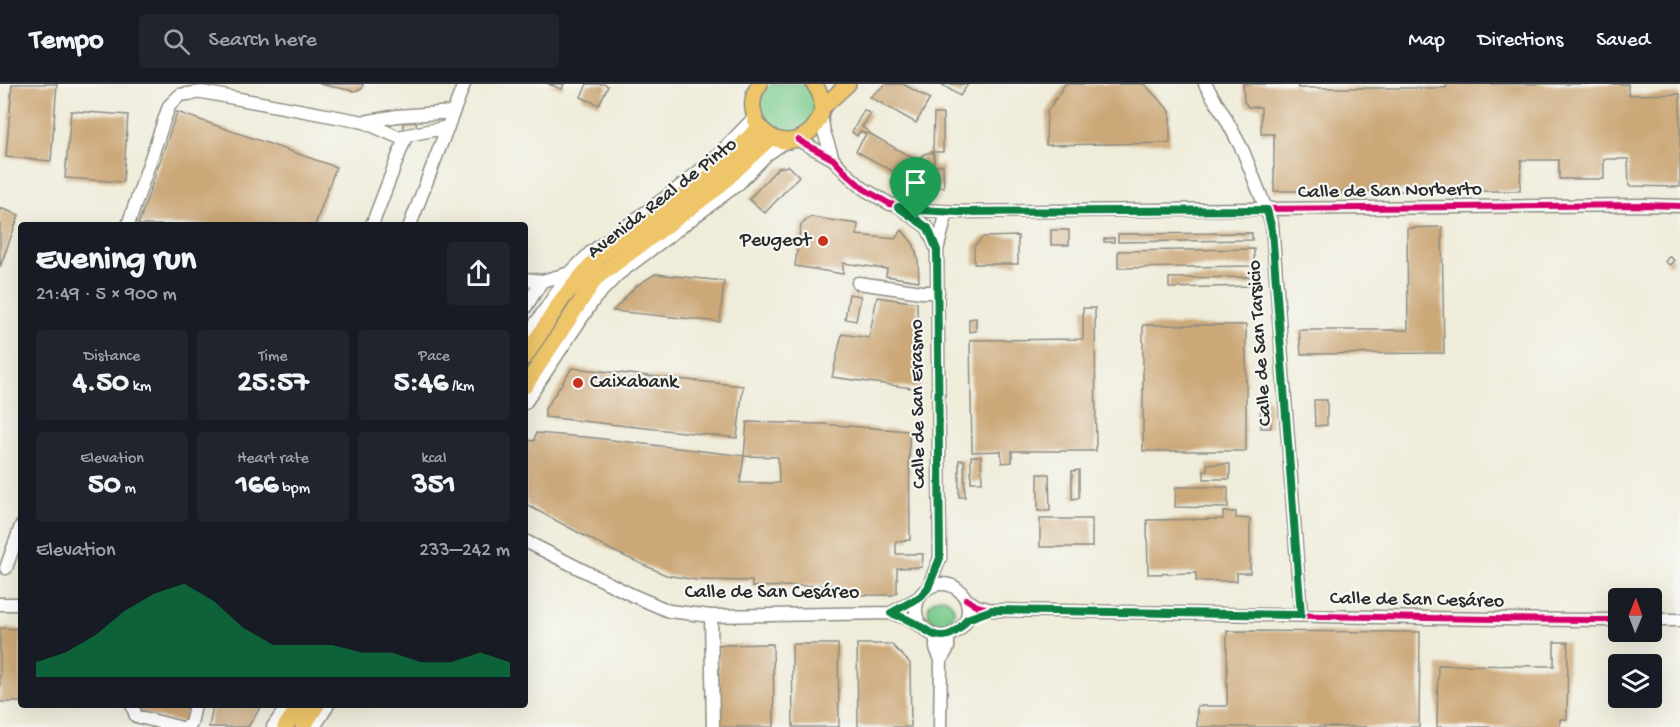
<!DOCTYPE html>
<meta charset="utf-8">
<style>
:root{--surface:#171b24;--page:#20242c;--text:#f1f3f6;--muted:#9ea1a6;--line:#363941;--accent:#0b8043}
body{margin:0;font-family:"Gochi Hand",sans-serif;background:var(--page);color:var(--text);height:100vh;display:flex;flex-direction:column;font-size:22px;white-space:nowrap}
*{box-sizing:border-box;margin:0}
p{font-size:20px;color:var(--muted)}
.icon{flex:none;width:33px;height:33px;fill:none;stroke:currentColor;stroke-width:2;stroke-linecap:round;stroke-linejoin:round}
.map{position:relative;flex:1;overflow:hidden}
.details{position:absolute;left:18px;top:138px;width:510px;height:486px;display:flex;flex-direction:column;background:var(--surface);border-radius:6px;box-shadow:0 6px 24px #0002}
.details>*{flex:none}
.needle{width:39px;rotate:1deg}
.controls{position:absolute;left:1608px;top:504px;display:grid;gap:12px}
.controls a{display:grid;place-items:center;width:54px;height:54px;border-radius:6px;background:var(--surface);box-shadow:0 6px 24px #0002;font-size:30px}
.pin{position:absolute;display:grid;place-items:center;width:51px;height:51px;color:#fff;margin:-62px -26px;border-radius:50% 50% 50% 0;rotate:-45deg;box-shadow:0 0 6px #0007}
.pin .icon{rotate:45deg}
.round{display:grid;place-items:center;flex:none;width:63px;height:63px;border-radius:6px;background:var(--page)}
.headline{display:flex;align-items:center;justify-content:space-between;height:102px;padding:0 18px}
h1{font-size:33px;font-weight:700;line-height:45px}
.metrics{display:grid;grid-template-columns:repeat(3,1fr);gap:9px;height:102px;padding:6px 18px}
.metrics div{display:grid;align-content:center;border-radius:6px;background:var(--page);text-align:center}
.metrics b{font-size:30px;font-weight:700}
.metrics small{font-size:16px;font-weight:400}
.metrics p{font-size:16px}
.chart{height:168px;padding:12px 18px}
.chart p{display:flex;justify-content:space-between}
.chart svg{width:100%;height:108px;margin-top:6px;fill:var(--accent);opacity:.7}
header{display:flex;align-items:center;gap:36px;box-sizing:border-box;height:84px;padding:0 30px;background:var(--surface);border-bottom:2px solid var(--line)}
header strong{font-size:28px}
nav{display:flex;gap:33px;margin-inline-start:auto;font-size:21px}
.search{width:420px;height:54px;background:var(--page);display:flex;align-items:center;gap:15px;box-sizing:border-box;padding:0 21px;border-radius:6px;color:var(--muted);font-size:22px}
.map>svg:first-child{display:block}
</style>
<header>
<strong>Tempo</strong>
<div class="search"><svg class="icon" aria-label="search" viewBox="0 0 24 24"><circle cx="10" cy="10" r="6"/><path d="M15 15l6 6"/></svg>Search here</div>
<nav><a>Map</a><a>Directions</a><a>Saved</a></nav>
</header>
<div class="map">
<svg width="1680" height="643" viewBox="0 0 1680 643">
<rect width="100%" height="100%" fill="#f6f6f2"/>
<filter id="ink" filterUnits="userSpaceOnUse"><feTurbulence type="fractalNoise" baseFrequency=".0167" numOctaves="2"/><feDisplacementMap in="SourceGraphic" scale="12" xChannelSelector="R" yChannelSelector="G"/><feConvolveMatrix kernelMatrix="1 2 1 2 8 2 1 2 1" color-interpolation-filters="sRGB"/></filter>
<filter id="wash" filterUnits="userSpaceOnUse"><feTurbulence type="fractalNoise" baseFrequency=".008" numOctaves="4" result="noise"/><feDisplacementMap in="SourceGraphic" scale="24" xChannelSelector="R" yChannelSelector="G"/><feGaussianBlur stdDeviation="1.35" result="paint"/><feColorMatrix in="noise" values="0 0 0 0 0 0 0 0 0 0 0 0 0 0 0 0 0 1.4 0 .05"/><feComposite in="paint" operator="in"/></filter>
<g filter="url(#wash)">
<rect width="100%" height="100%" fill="#efecd9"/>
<path fill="#7acb8c" stroke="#527b5c" stroke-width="1.5" d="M772,0H803C817,12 816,20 812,37L793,51C787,50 779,51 774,47C755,35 755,14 772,0Z
M928 527a13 13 0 1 1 26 0a13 13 0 1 1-26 0Z"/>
<g id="blocks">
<path fill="#cca878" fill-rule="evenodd" d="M12,0H57L51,77L6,73Z
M319,0H363L362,5L354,7Z
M548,0H564L562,5Z
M587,0H604L608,2L599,21L581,13Z
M886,0H903L930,15L916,39L870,13Z
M941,0H968L960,12Z
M1065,0H1144L1170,27V59L1046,61L1047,28Z
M1243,0H1297L1298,4H1446L1447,0H1628V11L1680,10V103L1629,102L1628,75H1604V95H1559V76H1521L1520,107H1274V50H1261V23H1248L1244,17Z
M864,26L871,30L862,43L868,47L867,48L921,79V74L924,70L932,68L934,71V82L943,81L944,103L921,104V89H907L904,98L897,101L893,100L891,99L896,89L856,67L866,50L860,47L857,52L852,48Z
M71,27L128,31L123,98L65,94Z
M177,28L336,83L315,141H138Z
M934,30H943V68H933Z
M416,37L417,45L404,47L403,39Z
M789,82L799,92L765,129L749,115L778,84Z
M0,124L19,131L0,183Z
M810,133L858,140L857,151L895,155L902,146L914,161L918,177L919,197L886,192L887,185L843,179V190L795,182L801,141Z
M1442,143L1444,269L1301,270L1299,246H1408L1407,144Z
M1051,146H1069V161H1051Z
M1252,149V156L1118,158V150Z
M1018,152V180H974V162L983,153Z
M1114,154V158H1104V155Z
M1254,165V182L1118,184V167Z
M1669,172L1674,176L1670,181L1665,178Z
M655,190L724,197L720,238L613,227L636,202Z
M1252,193V202L1169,204V194Z
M849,210L861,212L856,237L845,235Z
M877,213L917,219L919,305L832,293L842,250L869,254Z
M1083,224H1095L1096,367H1012V378L1002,379L1001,367L972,368L970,256L1083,255Z
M976,234V247L969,248V235Z
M1143,241H1246V367H1143Z
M572,284L743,302L737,354L545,333V325Z
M1270,315L1271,344H1261L1260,316Z
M1314,316H1327V341L1315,342Z
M747,338L822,340L909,347L910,456L896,457V470H923L922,483L897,484V508L893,511H836L831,501L752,503V497L696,496L666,491L611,466L527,421V417H525V357L526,356L534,357L536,349L595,354L744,372ZM744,372L778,373L779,399H740Z
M971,372H981L982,398H971Z
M959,376H964L965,413H959Z
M1207,380H1230V395H1204V387H1207Z
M1079,386V414L1072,415V387Z
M1038,390H1049L1050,427H1038Z
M1176,403H1228V424L1175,423Z
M1223,428H1236V434L1250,435V489H1237V497H1196V489L1148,490L1147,436L1223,435Z
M1040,435H1092V463H1040Z
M0,544L21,545V618H0Z
M1227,547L1420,548L1419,643H1197V622H1227Z
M1554,558H1568L1567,635H1560V643H1437L1438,581L1554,582Z
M773,560L774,643H719L718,561Z
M792,560H838L839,643H793Z
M857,560H891L910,579L911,643H858Z
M137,621H189L186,639L137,629Z
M213,621H262L248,643H209Z"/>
</g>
</g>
<g filter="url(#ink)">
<use href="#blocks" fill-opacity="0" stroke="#8d8c82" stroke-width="1.5"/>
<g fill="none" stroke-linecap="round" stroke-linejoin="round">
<g stroke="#8d8c82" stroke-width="15">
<path id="minor" d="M1205,0L1224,31L1243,67L1272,140L1301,531
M821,32L824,48L833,75
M448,43L398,53L364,38L397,32L453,28
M798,56L833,75L847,90L864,105L890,120L917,126L959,128L1644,121L1680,122
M902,125L928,144L937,166
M128,141L169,22L180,11L202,8L364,38
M372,141L406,52
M410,141L464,0
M525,195L542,197L570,189
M858,199L922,208H938
M525,224L542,197
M525,255L570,189L590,169L677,105L713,76L754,34
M525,319L595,214L617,191L738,100L766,71L786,57
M525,457L632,511L669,527L711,532L891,529L906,534L923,543
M6,484L21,442
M916 526a26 26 0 1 1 52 0a26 26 0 1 1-52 0Z
M928,504L940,474L937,166L947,128
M966,515L977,522L992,526C1201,528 1410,536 1618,536
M0,520H21
M891,529L920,513
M711,532L713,643
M1652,536H1680
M936,551V564L941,576L940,643
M941,576L948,564V551
M132,621L136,632L178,643
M185,643L191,640L195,621
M273,643L288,621
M314,643L328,621"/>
</g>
<g stroke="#8d8c82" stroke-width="18">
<path id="major" d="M760,0C753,9 751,19 754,30C755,39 760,44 766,49C797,75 840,32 814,0
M823,23L848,0
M525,273L563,214L596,175L717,87L759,43
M525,302L596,194L716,105L771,53
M285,643L300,621
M303,643L317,621"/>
</g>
<use href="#minor" stroke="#fff" stroke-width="12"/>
<use href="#major" stroke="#eec569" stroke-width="15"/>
<g stroke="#f6f6f2" stroke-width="10">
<path id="cycleway" d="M798,56L833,75L847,90L864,105L890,120L917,126L959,128L1644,121L1680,122
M966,515L977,522L992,526C1201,528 1410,536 1618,536"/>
</g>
<use href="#cycleway" stroke="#d6006c" stroke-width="6"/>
</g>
</g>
<g fill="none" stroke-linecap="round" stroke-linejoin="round" filter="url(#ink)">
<g stroke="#fff" stroke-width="12">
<path id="route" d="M898,123L917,126L959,128L1267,126L1272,146L1301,531L992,526L967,535C960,546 949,555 935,551C929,549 924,544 918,541C909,536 900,532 891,529L920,513L928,504L940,474L937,166L928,144Z"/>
</g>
<use href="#route" stroke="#0b8043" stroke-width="8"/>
</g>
<g fill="#c8321e" stroke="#f6f6f2" stroke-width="2">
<circle cx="823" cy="157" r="6"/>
<circle cx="578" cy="299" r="6"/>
</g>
<g text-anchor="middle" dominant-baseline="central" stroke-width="4.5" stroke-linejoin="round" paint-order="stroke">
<g font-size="20" fill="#2b2b2b" stroke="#f6f6f2">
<text transform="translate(1390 108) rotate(-1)">Calle de San Norberto</text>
<text transform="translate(663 115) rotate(-38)">Avenida Real de Pinto</text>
<text transform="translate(1261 259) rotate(-94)">Calle de San Tarsicio</text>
<text transform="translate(919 320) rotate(-91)">Calle de San Erasmo</text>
<text x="772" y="509">Calle de San Cesáreo</text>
<text transform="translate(1417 517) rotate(1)">Calle de San Cesáreo</text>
</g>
<g font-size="20" fill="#2b2b2b" stroke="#f6f6f2" text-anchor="end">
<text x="811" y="157">Peugeot</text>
<text x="590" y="299" text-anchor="start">Caixabank</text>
</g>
</g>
</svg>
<div class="controls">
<a><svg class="needle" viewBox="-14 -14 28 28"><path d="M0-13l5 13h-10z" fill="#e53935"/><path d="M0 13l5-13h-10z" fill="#9ea1a6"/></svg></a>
<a><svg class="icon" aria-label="layers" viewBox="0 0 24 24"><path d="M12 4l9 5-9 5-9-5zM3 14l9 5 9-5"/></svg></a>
</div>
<div class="pin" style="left:916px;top:135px;background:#1e9e55"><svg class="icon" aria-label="arrive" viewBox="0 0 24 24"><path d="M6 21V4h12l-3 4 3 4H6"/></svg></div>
<section class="details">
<div class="headline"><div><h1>Evening run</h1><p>21:49 · 5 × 900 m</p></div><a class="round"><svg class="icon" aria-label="share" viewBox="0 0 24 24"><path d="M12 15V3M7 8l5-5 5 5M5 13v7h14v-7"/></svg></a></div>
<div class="metrics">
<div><p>Distance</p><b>4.50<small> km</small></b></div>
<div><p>Time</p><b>25:57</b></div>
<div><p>Pace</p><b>5:46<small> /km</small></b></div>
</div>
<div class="metrics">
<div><p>Elevation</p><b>50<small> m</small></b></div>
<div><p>Heart rate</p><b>166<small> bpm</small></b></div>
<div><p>kcal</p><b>351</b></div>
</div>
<div class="chart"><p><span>Elevation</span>233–242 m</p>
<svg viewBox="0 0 160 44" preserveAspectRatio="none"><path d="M0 44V38L10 34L20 27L30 17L40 10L50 6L60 13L70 24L80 31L90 31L100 31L110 34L120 34L130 38L140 38L150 34L160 38V44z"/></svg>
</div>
</section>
</div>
